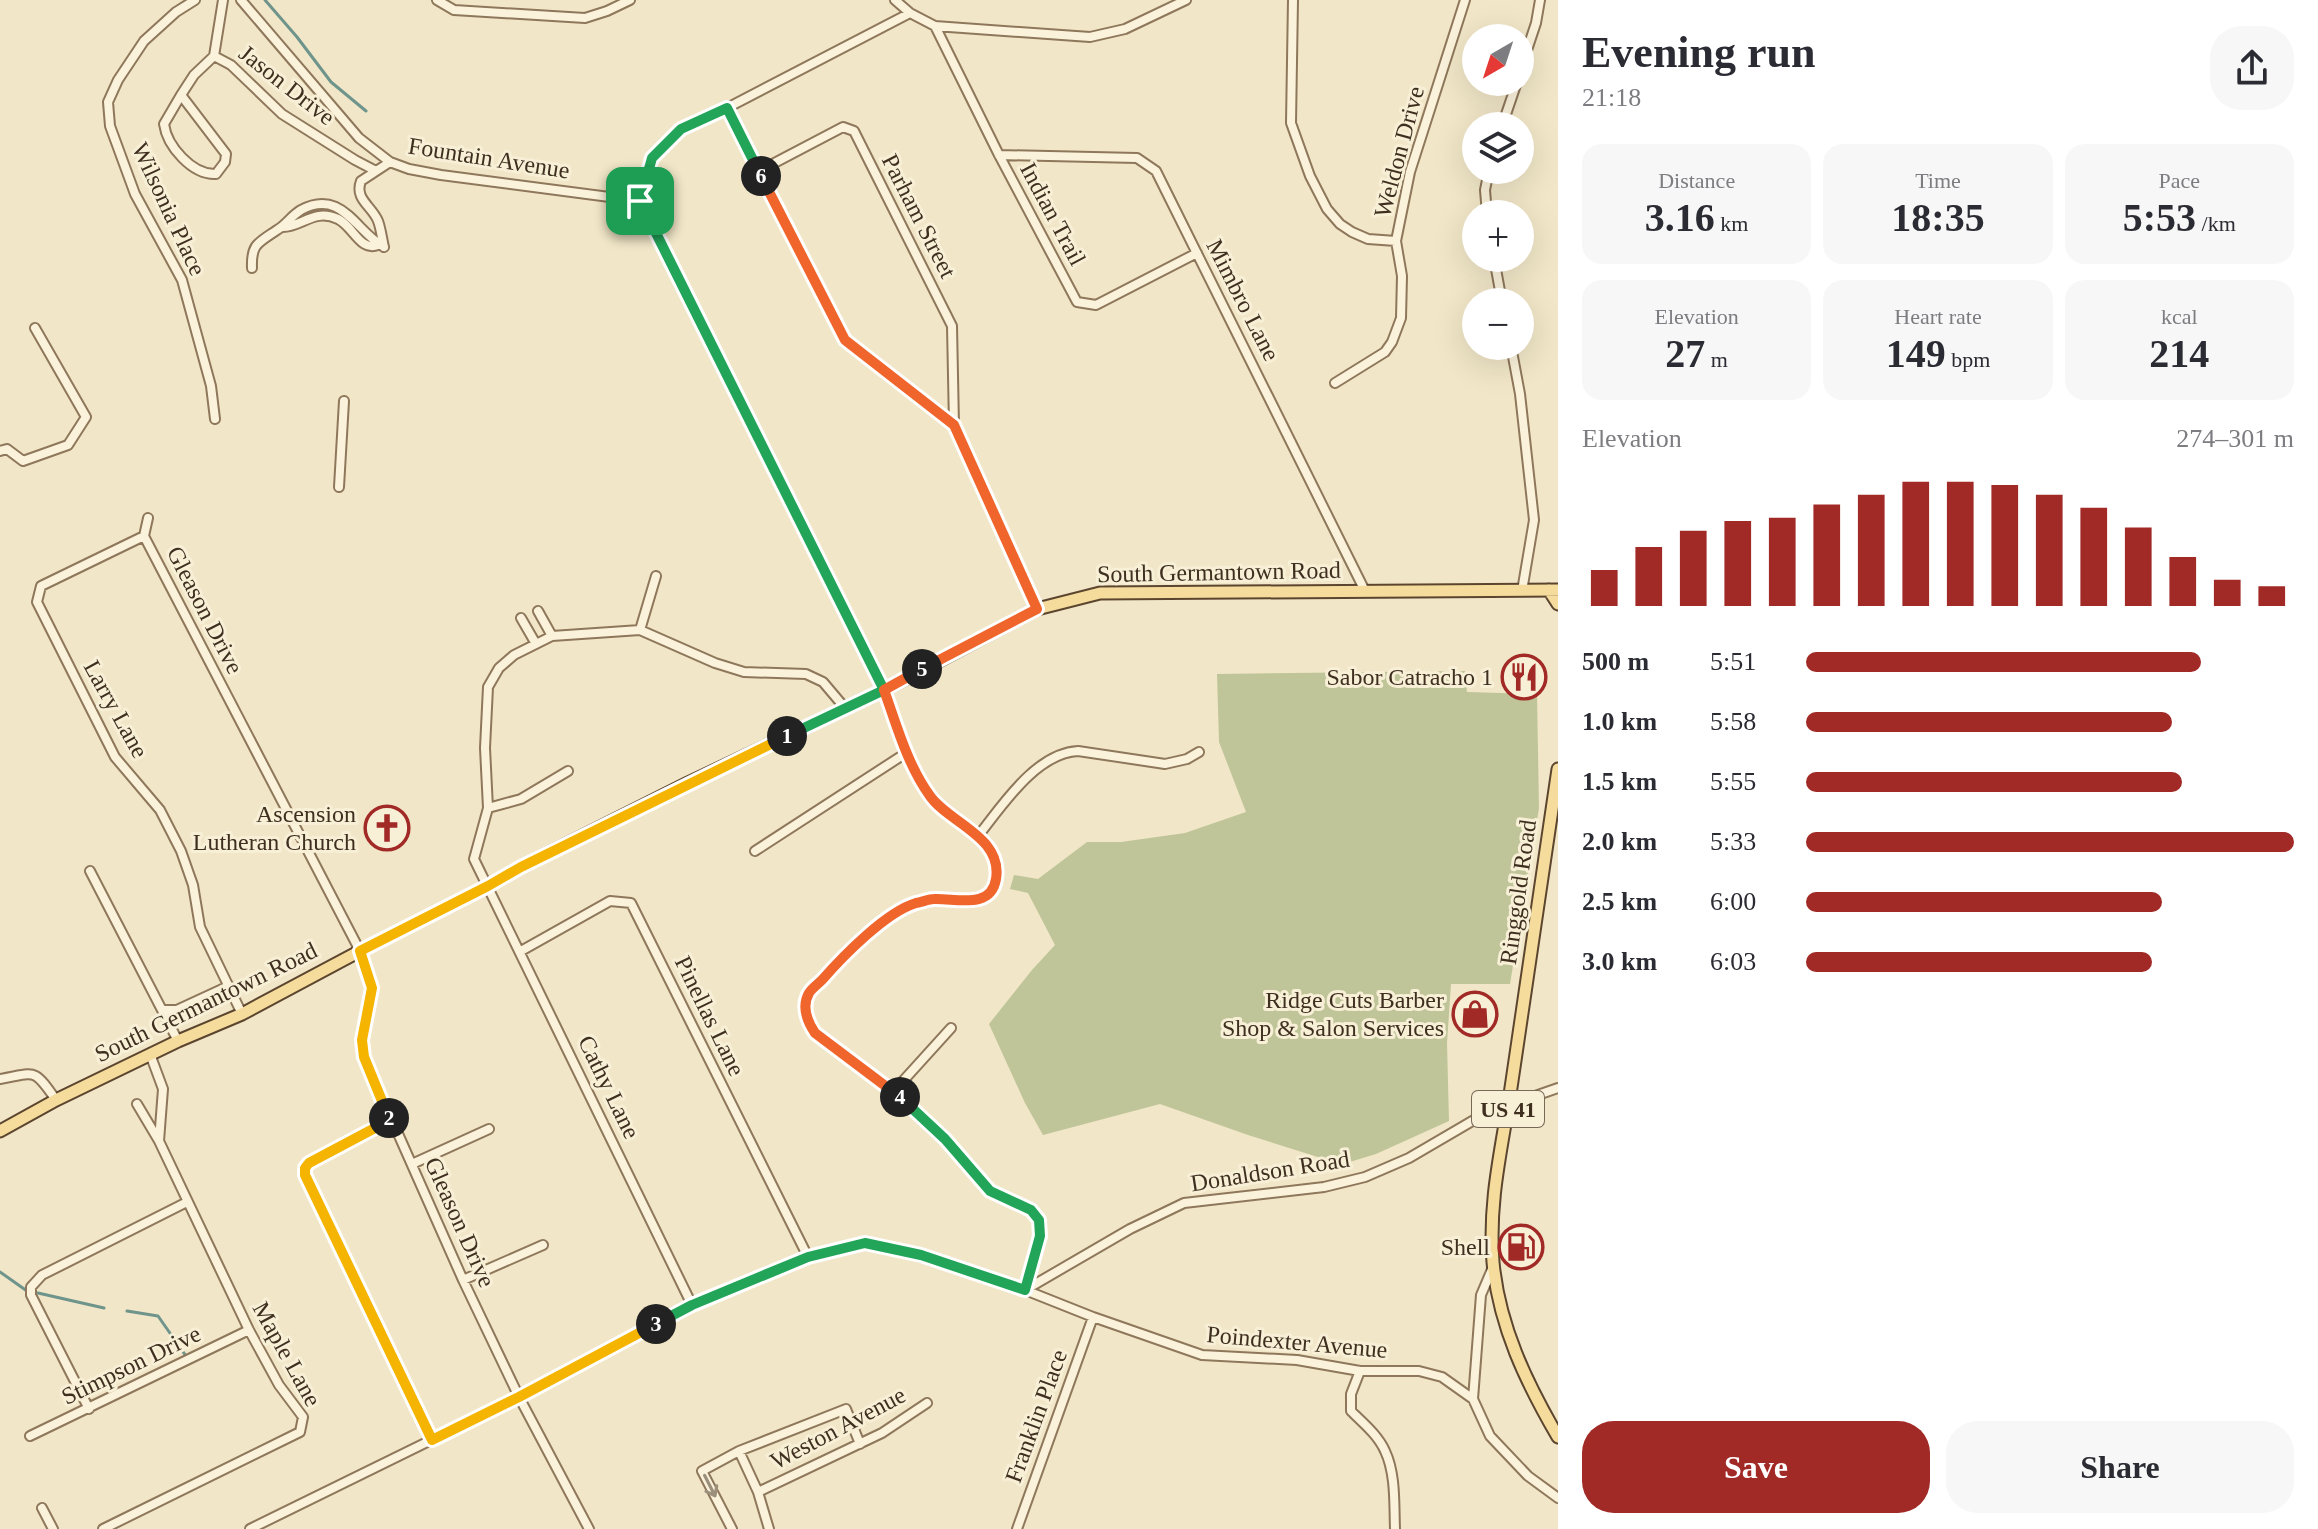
<!DOCTYPE html>
<meta charset="utf-8">
<style>
:root{--surface:#fff;--page:#f7f7f7;--text:#2b2b33;--muted:#7c7c81;--accent:#a12926}
body{margin:0;font-family:"Times New Roman",serif;background:var(--page);color:var(--text);height:100vh;display:flex;flex-direction:column;font-size:30px;white-space:nowrap}
*{box-sizing:border-box;margin:0}
p{font-size:26px;color:var(--muted)}
.icon{flex:none;width:44px;height:44px;fill:none;stroke:currentColor;stroke-width:2;stroke-linecap:round;stroke-linejoin:round}
.map{position:relative;flex:1;overflow:hidden}
.sheet{display:flex;flex-direction:column;background:var(--surface);width:760px}
.sheet>*{flex:none}
.needle{width:52px;rotate:219deg}
.buttons{position:absolute;left:1462px;top:24px;display:grid;gap:16px}
.buttons a{display:grid;place-items:center;width:72px;height:72px;border-radius:50%;background:var(--surface);box-shadow:0 8px 32px #0002;font-size:40px}
.pin{position:absolute;display:grid;place-items:center;width:68px;height:68px;color:#fff;margin:-34px;border-radius:16px;box-shadow:0 4px 12px #0006}
.km{position:absolute;width:40px;height:40px;margin:-20px;border-radius:50%;background:#222;color:#fff;font-size:22px;line-height:40px;text-align:center}
.round{display:grid;place-items:center;flex:none;width:84px;height:84px;border-radius:32px;background:var(--page)}
.headline{display:flex;align-items:center;justify-content:space-between;height:136px;padding:0 24px}
h1{font-size:44px;font-weight:700;line-height:60px}
.metrics{display:grid;grid-template-columns:repeat(3,1fr);gap:12px;height:136px;padding:8px 24px}
.metrics div{display:grid;align-content:center;border-radius:20px;background:var(--page);text-align:center}
.metrics b{font-size:40px;font-weight:700}
.metrics small{font-size:22px;font-weight:400}
.metrics p{font-size:22px}
.chart{height:224px;padding:16px 24px}
.chart p{display:flex;justify-content:space-between}
.chart svg{width:100%;height:144px;margin-top:8px;stroke:var(--accent);stroke-width:6}
.button{display:flex;gap:16px;margin-top:auto;padding:16px 24px}
.button a{flex:1;height:92px;border-radius:32px;background:var(--accent);color:#fff;font-size:32px;font-weight:700;line-height:92px;text-align:center}
.button a+a{background:var(--page);color:var(--text)}
ul{padding:0 24px;list-style:none;font-size:26px}
li{display:grid;grid-template-columns:128px 96px 1fr;align-items:center;height:60px}
li i{height:20px;border-radius:10px;background:var(--accent)}
main{display:flex;flex:1;min-height:0}
.map>svg:first-child{display:block}
</style>
<main>
<div class="map">
<svg width="1558" height="1529" viewBox="0 0 1558 1529">
<rect width="100%" height="100%" fill="#f1e6c7"/>
<path fill="#bfc599" d="M1465,671L1467,692L1537,694L1539,808L1510,984H1451L1447,1043L1449,1121L1376,1154L1320,1171L1321,1158L1248,1135L1160,1104L1043,1135L1025,1103L989,1024L1032,970L1055,945L1028,893L1010,889L1014,875L1038,879L1087,842H1121L1185,833L1246,812L1219,742L1217,674Z"/>
<g fill="none" stroke-linecap="round" stroke-linejoin="round">
<path stroke="#6e948c" stroke-width="3" d="M265,0L297,37L331,82L366,111
M0,1272L27,1291
M38,1293L104,1308
M127,1311L158,1316L186,1356"/>
<g stroke="#8e775a" stroke-width="12">
<path id="minor" d="M195,0L176,12L144,41L118,80L108,102L110,126L135,194L182,280L211,386L215,419
M241,0L359,138L390,162L409,169L441,175L640,201L884,690C897,726 907,764 930,796C949,823 1003,837 996,879C991,910 956,898 934,899C928,899 922,902 916,903C886,912 843,956 821,980C818,984 812,988 809,993C801,1007 807,1021 815,1033L893,1092L945,1139L990,1191L1031,1210L1039,1220L1040,1236L1025,1290L1093,1317L1202,1355L1297,1360L1360,1371H1419L1442,1377L1473,1399
M437,0L454,10L585,18L607,11L630,0
M895,0L910,13
M1293,0L1291,123L1310,176L1327,209L1340,224L1352,232L1368,239L1396,241
M935,26L999,155L1077,302L1096,305L1197,253
M214,56L223,0
M1520,71L1536,23L1540,0
M181,95L194,75L214,56L231,65L282,114L355,160L376,171
M181,95L226,154L225,162L216,174C192,175 167,146 164,124Z
M727,108L845,340L954,425L1037,609
M1502,126L1517,82
M999,155L1137,158L1156,171L1365,591
M759,171L843,127L854,131L952,326L954,425
M640,201L652,158L681,129L727,108L910,13L935,26L1090,37L1125,29L1186,0
M1487,214L1485,190L1489,170
M283,227C302,227 314,208 338,219C353,226 360,252 378,245
M384,247C382,239 381,229 378,221C372,206 354,199 361,181L390,162
M1494,258L1502,302
M252,268C251,244 258,243 277,230C286,225 291,216 301,210C342,188 356,232 384,247
M1511,346L1520,394L1534,520L1522,591
M1335,383L1385,352L1392,342L1401,318L1402,276L1396,241L1410,172L1465,0
M0,451L7,449L23,461L68,445L86,417L35,328
M339,487L344,401
M148,518L144,536L41,586L37,602L115,757L160,810L181,851L193,885L200,927L242,1014
M144,536L360,951L372,988L362,1040L364,1057L463,1280L519,1397L589,1529
M538,611L552,636
M521,618L536,644
M640,630L656,576
M488,808L521,799L568,771
M978,836C1002,806 1036,753 1078,751L1165,764L1187,759L1199,752
M755,851L906,753
M90,871L178,1041
M521,951L610,901L631,903L808,1257
M162,1010H177L229,986
M0,1079C36,1073 33,1067 56,1100
M893,1092L951,1028
M137,1104L159,1141
M390,1120L309,1163L305,1168V1175L432,1440
M412,1164L489,1129
M1493,1267L1481,1295L1473,1399L1490,1436L1528,1476L1558,1498
M463,1280L543,1245
M692,1305L474,859L488,808L485,748L488,687L499,668L514,655L552,636L640,630L715,663L744,672L806,674L823,682L845,708
M1360,1371L1351,1394V1411C1363,1423 1378,1435 1385,1451C1396,1474 1394,1505 1395,1529
M89,1409L31,1295V1287L42,1275L187,1202
M30,1436L249,1330
M739,1451L846,1409L860,1444
M42,1508L53,1529
M103,1529L300,1432L303,1417L279,1385L249,1330L159,1141L163,1089L150,1054
M250,1529L519,1397L692,1305L808,1257L865,1243L921,1255L1025,1290L1130,1229L1184,1203L1324,1187L1365,1177L1409,1158L1474,1120L1509,1105L1558,1088
M732,1529L702,1471L739,1451L758,1492
M769,1529L758,1492L882,1433L927,1403
M1017,1529L1093,1317"/>
</g>
<g stroke="#5c452f" stroke-width="15">
<path id="major" d="M1549,590L1558,604
M1558,769C1543,873 1527,977 1512,1081C1503,1144 1488,1198 1493,1262C1499,1326 1526,1382 1558,1437
M0,1131L56,1100L178,1041L242,1014L360,951L488,886L521,867L688,783L884,690L1037,609L1100,593L1558,590"/>
</g>
<use href="#minor" stroke="#fbf2db" stroke-width="8"/>
<use href="#major" stroke="#f5dc9d" stroke-width="11"/>
</g>
<defs><path id="oneway-shaft" d="M-6 0H5M1.5-3L5.5 0L1.5 3" fill="none" stroke-width="1.6" stroke-linecap="round" stroke-linejoin="round" transform="scale(2)"/></defs>
<use stroke="#9c907d" href="#oneway-shaft" transform="translate(710 1486) rotate(63)"/>
<g fill="none" stroke-linecap="round" stroke-linejoin="round">
<g stroke="#fff" stroke-width="16">
<path id="split-1" d="M640,201L884,690L787,736"/>
</g>
<g stroke="#fff" stroke-width="16">
<path id="split-2" d="M389,1118L364,1057L362,1040L372,988L360,951L488,886L521,867L787,736"/>
</g>
<g stroke="#fff" stroke-width="16">
<path id="split-3" d="M389,1118L390,1120L309,1163L305,1168V1175L432,1440L519,1397L656,1324"/>
</g>
<g stroke="#fff" stroke-width="16">
<path id="split-4" d="M656,1324L692,1305L808,1257L865,1243L921,1255L1025,1290L1040,1236L1039,1220L1031,1210L990,1191L945,1139L900,1097"/>
</g>
<g stroke="#fff" stroke-width="16">
<path id="split-5" d="M900,1097L815,1033C807,1021 801,1007 809,993C812,988 818,984 822,980C843,956 886,912 916,903C922,902 929,899 934,899C956,898 991,910 996,879C1003,837 949,823 930,796C907,764 897,726 884,690L922,669"/>
</g>
<g stroke="#fff" stroke-width="16">
<path id="split-6" d="M761,176L845,340L954,425L1037,609L922,669"/>
</g>
<g stroke="#fff" stroke-width="16">
<path id="split-7" d="M640,201L652,158L681,129L727,108L761,176"/>
</g>
<use href="#split-1" stroke="#22a559" stroke-width="10"/>
<use href="#split-2" stroke="#f5b400" stroke-width="10"/>
<use href="#split-3" stroke="#f5b400" stroke-width="10"/>
<use href="#split-4" stroke="#22a559" stroke-width="10"/>
<use href="#split-5" stroke="#f0652b" stroke-width="10"/>
<use href="#split-6" stroke="#f0652b" stroke-width="10"/>
<use href="#split-7" stroke="#22a559" stroke-width="10"/>
</g>
<defs>
<g id="restaurant-ring" transform="scale(2.3)"><circle r="9.5" fill="#f8efd7" stroke="#a12926" stroke-width="1.5"/><path d="M-5-6h1v4h1v-4h1v4h1v-4h1v5L-1.5 .5V6h-2V.5L-5-1ZM5-6V6H3V1.5H1.5Q1.5-4 5-6Z" fill="#a12926"/></g>
<g id="church-ring" transform="scale(2.3)"><circle r="9.5" fill="#f8efd7" stroke="#a12926" stroke-width="1.5"/><path d="M-1.2-6h2.4v3.5h3.3v2.4h-3.3V6h-2.4V-.1h-3.3v-2.4h3.3Z" fill="#a12926"/></g>
<g id="shop-ring" transform="scale(2.3)"><circle r="9.5" fill="#f8efd7" stroke="#a12926" stroke-width="1.5"/><path d="M-5-2.5h2.3a2.7 3.5 0 0 1 5.4 0H5L5.5 6h-11ZM-1.5-2.5h3a1.5 2.3 0 0 0-3 0Z" fill="#a12926"/></g>
<g id="fuel-ring" transform="scale(2.3)"><circle r="9.5" fill="#f8efd7" stroke="#a12926" stroke-width="1.5"/><path d="M-5.5-6h7V0h2V4h1.3V-2.5L3-4.5l.8-.8L6-3V5H2.5V1h-1V6h-7ZM-4.2-4.7v3.2H.2V-4.7Z" fill="#a12926"/></g>
</defs>
<g fill-rule="evenodd">
<use href="#restaurant-ring" x="1524" y="677"/>
<use href="#church-ring" x="387" y="828"/>
<use href="#shop-ring" x="1475" y="1014"/>
<use href="#fuel-ring" x="1521" y="1247"/>
</g>
<g text-anchor="middle" dominant-baseline="central" stroke-width="6" stroke-linejoin="round" paint-order="stroke">
<rect fill="#f8efd7" stroke="#766956" stroke-width="2" x="1472" y="1091" width="72" height="36" rx="6"/>
<g font-size="22" font-weight="bold" fill="#3e2f1f">
<text x="1508" y="1109">US 41</text>
</g>
<g font-size="24" fill="#3e2f1f" stroke="#f8efd7">
<text transform="translate(287 85) rotate(38)">Jason Drive</text>
<text transform="translate(1399 152) rotate(-75)">Weldon Drive</text>
<text transform="translate(489 158) rotate(9)">Fountain Avenue</text>
<text transform="translate(169 209) rotate(65)">Wilsonia Place</text>
<text transform="translate(1053 214) rotate(62)">Indian Trail</text>
<text transform="translate(919 216) rotate(63)">Parham Street</text>
<text transform="translate(1243 300) rotate(63)">Mimbro Lane</text>
<text transform="translate(1219 572) rotate(-1)">South Germantown Road</text>
<text transform="translate(205 610) rotate(63)">Gleason Drive</text>
<text transform="translate(116 709) rotate(61)">Larry Lane</text>
<text transform="translate(1518 892) rotate(-82)">Ringgold Road</text>
<text transform="translate(206 1002) rotate(-26)">South Germantown Road</text>
<text transform="translate(710 1016) rotate(64)">Pinellas Lane</text>
<text transform="translate(609 1087) rotate(64)">Cathy Lane</text>
<text transform="translate(1270 1171) rotate(-9)">Donaldson Road</text>
<text transform="translate(460 1222) rotate(66)">Gleason Drive</text>
<text transform="translate(1297 1342) rotate(5)">Poindexter Avenue</text>
<text transform="translate(287 1354) rotate(61)">Maple Lane</text>
<text transform="translate(131 1365) rotate(-26)">Stimpson Drive</text>
<text transform="translate(1036 1416) rotate(-70)">Franklin Place</text>
<text transform="translate(838 1428) rotate(-28)">Weston Avenue</text>
</g>
<g font-size="24" fill="#3e2f1f" stroke="#f8efd7" text-anchor="end">
<text x="1493" y="677">Sabor Catracho 1</text>
<text x="356" y="814">Ascension<tspan x="356" dy="28">Lutheran Church</tspan></text>
<text x="1444" y="1000">Ridge Cuts Barber<tspan x="1444" dy="28">Shop &amp; Salon Services</tspan></text>
<text x="1490" y="1247">Shell</text>
</g>
</g>
</svg>
<div class="buttons">
<a><svg class="needle" viewBox="-14 -14 28 28"><path d="M0-13l5 13h-10z" fill="#e53935"/><path d="M0 13l5-13h-10z" fill="#7c7c81"/></svg></a>
<a><svg class="icon" aria-label="layers" viewBox="0 0 24 24"><path d="M12 4l9 5-9 5-9-5zM3 14l9 5 9-5"/></svg></a>
<a>+</a>
<a>−</a>
</div>
<div class="pin" style="left:640px;top:201px;background:#1e9e55"><svg class="icon" aria-label="arrive" viewBox="0 0 24 24"><path d="M6 21V4h12l-3 4 3 4H6"/></svg></div>
<b class="km" style="left:787px;top:736px">1</b>
<b class="km" style="left:389px;top:1118px">2</b>
<b class="km" style="left:656px;top:1324px">3</b>
<b class="km" style="left:900px;top:1097px">4</b>
<b class="km" style="left:922px;top:669px">5</b>
<b class="km" style="left:761px;top:176px">6</b>
</div>
<section class="sheet">
<div class="headline"><div><h1>Evening run</h1><p>21:18</p></div><a class="round"><svg class="icon" aria-label="share" viewBox="0 0 24 24"><path d="M12 15V3M7 8l5-5 5 5M5 13v7h14v-7"/></svg></a></div>
<div class="metrics">
<div><p>Distance</p><b>3.16<small> km</small></b></div>
<div><p>Time</p><b>18:35</b></div>
<div><p>Pace</p><b>5:53<small> /km</small></b></div>
</div>
<div class="metrics">
<div><p>Elevation</p><b>27<small> m</small></b></div>
<div><p>Heart rate</p><b>149<small> bpm</small></b></div>
<div><p>kcal</p><b>214</b></div>
</div>
<div class="chart"><p><span>Elevation</span>274–301 m</p>
<svg viewBox="0 0 160 44" preserveAspectRatio="none"><path d="M5 44V33M15 44V26M25 44V21M35 44V18M45 44V17M55 44V13M65 44V10M75 44V6M85 44V6M95 44V7M105 44V10M115 44V14M125 44V20M135 44V29M145 44V36M155 44V38"/></svg>
</div>
<ul>
<li><b>500 m</b>5:51<i style="width:81%"></i></li>
<li><b>1.0 km</b>5:58<i style="width:75%"></i></li>
<li><b>1.5 km</b>5:55<i style="width:77%"></i></li>
<li><b>2.0 km</b>5:33<i style="width:100%"></i></li>
<li><b>2.5 km</b>6:00<i style="width:73%"></i></li>
<li><b>3.0 km</b>6:03<i style="width:71%"></i></li>
</ul>
<div class="button"><a>Save</a><a>Share</a></div>
</section>
</main>
